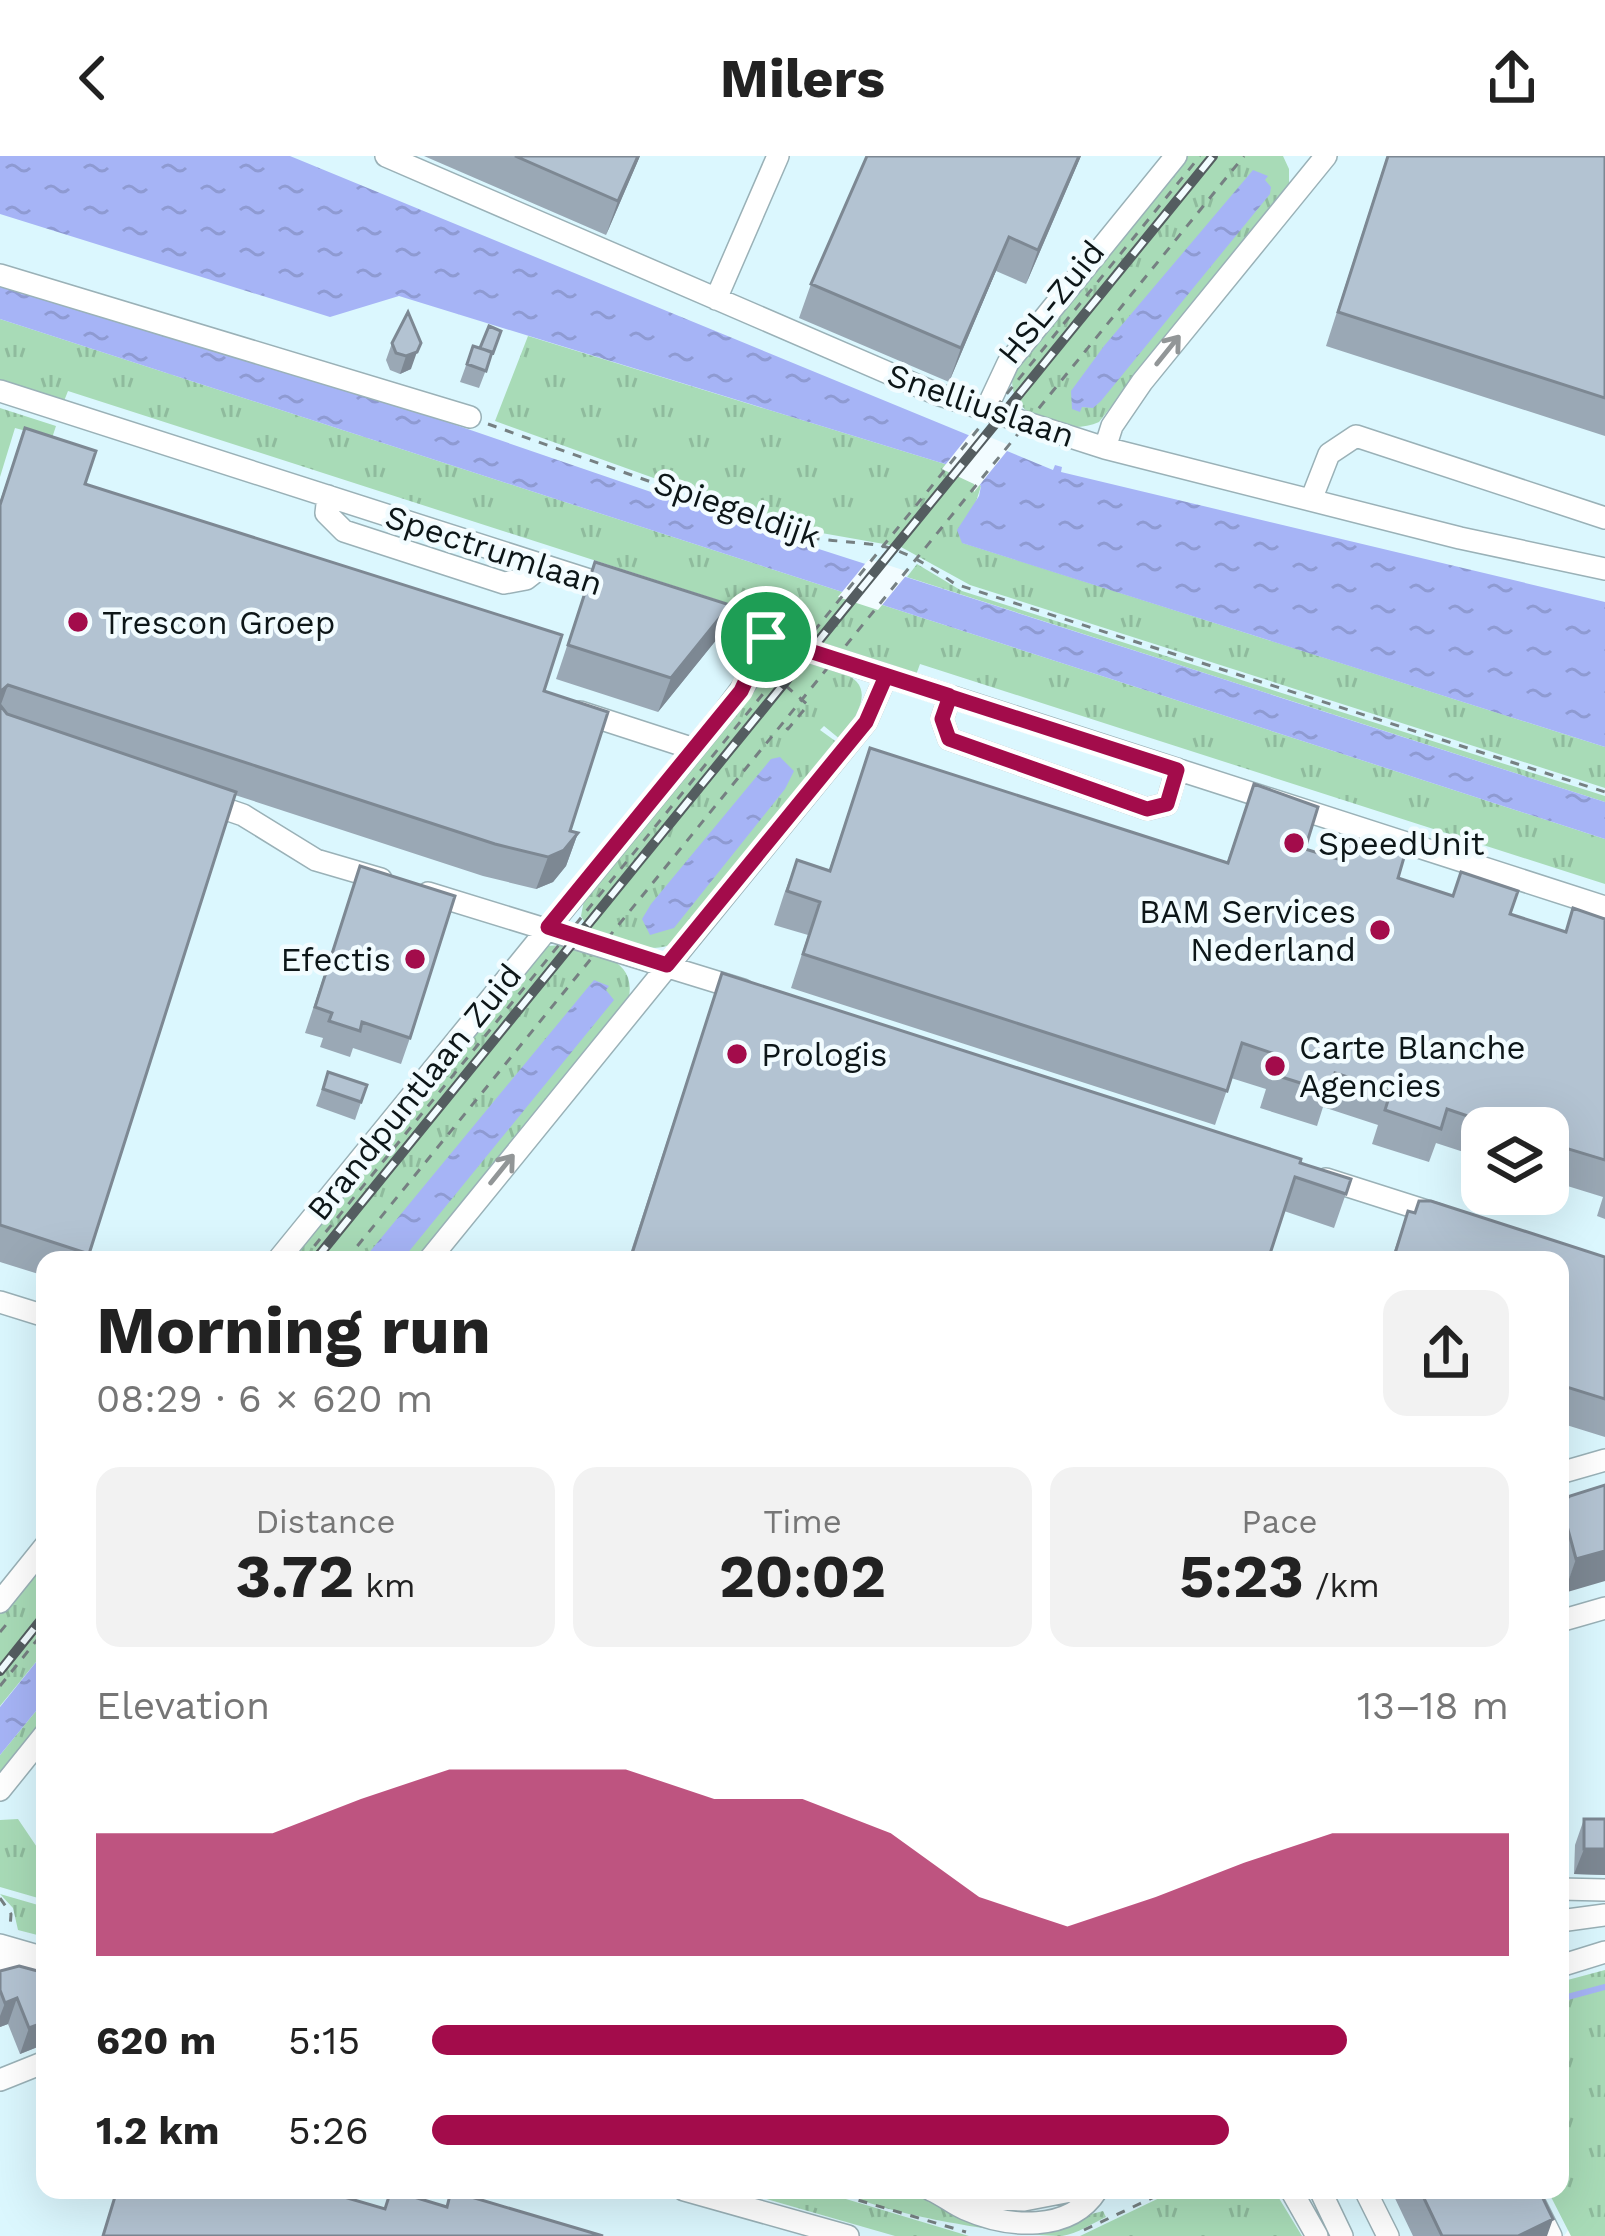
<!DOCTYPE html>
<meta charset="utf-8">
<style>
:root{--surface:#fff;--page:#f2f2f2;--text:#222;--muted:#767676;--accent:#a30c4b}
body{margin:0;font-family:"Work Sans",sans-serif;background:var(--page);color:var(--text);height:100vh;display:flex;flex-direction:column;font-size:45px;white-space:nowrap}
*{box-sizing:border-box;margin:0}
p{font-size:39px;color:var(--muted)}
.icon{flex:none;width:66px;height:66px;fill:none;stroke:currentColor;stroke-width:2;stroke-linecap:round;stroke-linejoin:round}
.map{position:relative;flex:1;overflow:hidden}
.side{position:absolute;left:36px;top:1095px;width:1533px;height:948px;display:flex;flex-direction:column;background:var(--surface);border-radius:24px;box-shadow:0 12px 48px #0002}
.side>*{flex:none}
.tools{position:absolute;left:1461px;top:951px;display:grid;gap:24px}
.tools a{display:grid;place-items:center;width:108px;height:108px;border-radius:24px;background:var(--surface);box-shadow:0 12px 48px #0002;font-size:60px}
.pin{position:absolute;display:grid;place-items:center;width:102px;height:102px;color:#fff;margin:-51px;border:6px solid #fff;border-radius:50%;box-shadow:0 3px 12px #0007}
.round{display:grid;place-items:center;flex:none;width:126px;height:126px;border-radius:24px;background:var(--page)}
.overview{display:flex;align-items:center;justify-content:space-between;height:204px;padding:0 60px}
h1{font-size:66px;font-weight:700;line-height:90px}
.stats{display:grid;grid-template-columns:repeat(3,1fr);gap:18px;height:204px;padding:12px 60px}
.stats div{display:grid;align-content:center;border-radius:24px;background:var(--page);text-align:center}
.stats b{font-size:60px;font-weight:700}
.stats small{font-size:33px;font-weight:400}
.stats p{font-size:33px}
.chart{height:336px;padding:24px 60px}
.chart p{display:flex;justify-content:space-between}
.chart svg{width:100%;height:216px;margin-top:12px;fill:var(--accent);opacity:.7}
ul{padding:0 60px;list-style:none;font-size:39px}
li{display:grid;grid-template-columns:192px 144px 1fr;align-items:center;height:90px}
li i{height:30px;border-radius:15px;background:var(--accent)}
header{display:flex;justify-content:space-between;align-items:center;height:156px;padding:0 60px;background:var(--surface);font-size:54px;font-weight:700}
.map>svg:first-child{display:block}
</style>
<header><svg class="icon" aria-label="back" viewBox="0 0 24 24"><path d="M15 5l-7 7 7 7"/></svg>Milers<svg class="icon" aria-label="share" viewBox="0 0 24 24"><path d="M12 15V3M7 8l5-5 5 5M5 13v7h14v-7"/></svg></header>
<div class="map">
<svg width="1605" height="2080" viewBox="0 0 1605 2080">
<defs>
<pattern id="grass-tufts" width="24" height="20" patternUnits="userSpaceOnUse" patternTransform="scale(3)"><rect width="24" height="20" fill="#a8dbb7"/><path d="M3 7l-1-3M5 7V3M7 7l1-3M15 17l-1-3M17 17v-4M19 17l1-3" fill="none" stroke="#8fbb9d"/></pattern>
<pattern id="water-ripples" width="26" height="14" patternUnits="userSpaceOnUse" patternTransform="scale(3)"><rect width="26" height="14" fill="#a6b4f6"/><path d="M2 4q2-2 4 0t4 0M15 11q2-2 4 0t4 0" fill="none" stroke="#8e9ad2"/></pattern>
</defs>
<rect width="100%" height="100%" fill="#f2fcff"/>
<path fill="#dbf7fe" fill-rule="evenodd" d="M0,0H1605V2021L1564,2080H0ZM1482,972H1548V1038H1482ZM45,1104H1560V2034H45Z"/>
<path fill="url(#grass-tufts)" d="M1186,0H1283L1289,13V28L1099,266C1064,282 1000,258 1014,213Z
M0,163L1605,683V728L920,508L916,519L724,458L727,447L68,235L64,245L0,224Z
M528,180L958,312L981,330L963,387L1605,591V632L970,429L901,391L793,372L495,265Z
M0,252L56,270L52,282L15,272L0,321Z
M917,408L962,435L1605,640V646L907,421Z
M796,502C854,519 885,521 841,584L824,570L820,574L838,587L676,786C651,801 613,783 588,772L581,760L584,744L759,523L766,528L774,518L768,512L780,503Z
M564,789C594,797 636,801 629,841L418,1104H286L546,790Z
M45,1402V1495L0,1550V1457Z
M45,1544V1568L0,1623V1599Z
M18,1663L45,1703V1744L0,1731V1664Z
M0,1738L45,1751V1781L18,1774L13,1752Z
M1605,1814V2080H1571L1550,2039L1560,2034V1826Z
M735,2034H816L969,2080H895Z
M842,2034C854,2034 868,2032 880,2034C964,2045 1014,2080 1103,2055L1106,2061C1093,2067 1077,2078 1062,2080C1019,2080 873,2058 842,2034Z
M1176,2034H1274L1302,2080H1080Z"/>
<path fill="url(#water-ripples)" d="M0,0H290L1053,314L1055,309L1062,311L1061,316L1605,446V591L962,387L957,374L979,340L981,330L958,312L399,140L330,161L0,58Z
M1253,14L1268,20L1265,24L1271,31L1270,38L1101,245L1093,252L1082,251L1080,256L1072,253L1071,235L1104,190Z
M0,130L374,241L797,386L1605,646V683L0,163Z
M780,601L794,615L785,633L674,772L650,779L642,763L651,748L771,603Z
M594,824L609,830L606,834L614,844L402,1104H363Z
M45,1495V1544L0,1599V1551Z"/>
<path fill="#f2fcff" d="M973,274L1011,290L974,336V328L942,313Z
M869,403L909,416L878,454L838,441Z"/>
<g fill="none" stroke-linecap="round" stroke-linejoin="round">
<path stroke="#a6b4f6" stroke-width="6" d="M1560,1843L1605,1831"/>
<g stroke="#9ab1b7" stroke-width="24">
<path id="minor" d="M386,0L937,238L1105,292L1460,382L1605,413
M0,119L470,261
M716,143L778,0
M0,235L611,431
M986,254L1008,207L1176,0
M1105,292L1112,270L1142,226L1326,0
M328,340L326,357L344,375L504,427L526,423L544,409
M1311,344L1329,298L1356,280L1605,362
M698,459L1605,751
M950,540L942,563L949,583L1147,653L1167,648L1177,613
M580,556L694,593
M208,647L243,659L316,704L381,723
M428,737L743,834
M1326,1023L1439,1059
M278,1104L725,555L748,524L765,481
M429,1104L866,566L886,520
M0,1146L45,1160
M1560,1317L1605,1304
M0,1446L45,1390
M1560,1465L1605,1452
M0,1634L45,1578
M1560,1733L1605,1734
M1560,1765L1605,1759
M0,1789L45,1802
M0,1807L45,1820
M1560,1810L1605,1796
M0,1924L45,1906
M684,2034L848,2080
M931,2034C943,2039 953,2048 965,2053C1008,2072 1070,2077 1097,2034
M1291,2034L1317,2080
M1320,2034L1342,2080
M1365,2034L1388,2080
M1528,2034L1551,2080
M960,2041L1024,2044L1076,2034"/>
</g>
<path stroke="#768082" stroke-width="3" stroke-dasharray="9 9" stroke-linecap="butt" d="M488,268L803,380C826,385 846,385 869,388C902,391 929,410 955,428L1605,636
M772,518L808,549L788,573L782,568
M1560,1343L1574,1335
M0,1476L10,1464
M0,1530L45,1474
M0,1742L11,1758L10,1773
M824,2034L966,2076
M1084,2074L1169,2034"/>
<use href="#minor" stroke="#fff" stroke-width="21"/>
<g stroke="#545d60" stroke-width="10">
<path id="rail" d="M315,1104L1213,0
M0,1515L45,1459"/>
</g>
<use href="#rail" stroke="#f2fcff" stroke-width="6" stroke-dasharray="18" stroke-linecap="butt"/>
<path stroke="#768082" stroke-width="3" stroke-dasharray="9 9" stroke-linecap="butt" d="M303,1104L1200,0
M346,1104L1244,0"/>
</g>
<path fill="#9aa8b5" d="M424,0H640L606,79Z
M1081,0L1026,128L996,115L949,226L799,162L811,128Z
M1387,0H1605V280L1326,190Z
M408,156L411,213L400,218L390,214L386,204L392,187Z
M501,175L479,232L460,226L473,190L480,192Z
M25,272L85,328L544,535L570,675L578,677L566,710L553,726L536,733L483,720L235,639L86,1104H45V1120L0,1106V345Z
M595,406L717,483L658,556L556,523Z
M870,592L1227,706L1254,628L1305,693L1565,776L1605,763V1063L1597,1060L1603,1041L1548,1024V972H1482V1002L1436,987L1429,1006L1372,988L1378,969L1323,951L1317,970L1260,952L1266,933L1231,922L1215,969L791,832L808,779L774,769L784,738L797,704L829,714Z
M360,710L410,882L401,908L353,892L350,901L320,891L323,882L305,877Z
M722,817L1351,1023L1334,1072L1284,1055L1268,1104H628Z
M328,916L367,929L355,964L316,950Z
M1408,1055L1605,1101V1281L1560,1267V1104H1391Z
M1605,1329L1564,1437L1560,1424L1561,1348Z
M1584,1663H1605V1719L1574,1718L1575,1689Z
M0,1815L45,1817V1888L20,1898L8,1868L0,1871Z
M1391,2034H1539L1547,2080H1413Z"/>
<path fill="#7d8893" d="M638,0H640L606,79L618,45Z
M1079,0H1081L1026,128L1038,94Z
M1009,81L996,115L949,226L961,192Z
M417,196L411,213L400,218L406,200Z
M730,449L717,483L658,556L671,522Z
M8,529L0,551V536Z
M578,677L566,710L553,726L536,733L548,701Z
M1605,1395V1425L1564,1437L1576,1403Z
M1584,1693H1605V1719L1574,1718Z
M17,1842L8,1868L0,1871V1860L5,1847Z
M45,1866V1888L20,1898L29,1872Z
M1553,2063L1547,2080H1518Z"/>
<path fill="#b3c3d2" stroke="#7d8893" stroke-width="3" d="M515,0H638L618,45Z
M867,0H1079L1038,94L1009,81L961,192L811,128Z
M1388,0H1605V242L1338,156Z
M408,156L421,187L417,196L406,200L396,197L392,187Z
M489,170L501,175L493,197L480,192Z
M473,190L492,196L486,215L467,208Z
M25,272L96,295L85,328L562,479L544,535L608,556L570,675L578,677L564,694L548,701L495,688L8,529L0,536V349Z
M595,406L730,449L671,522L568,489Z
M0,549L7,558L236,636L89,1098L0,1069Z
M870,592L1228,707L1254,628L1318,651L1305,693L1341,704L1349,680L1405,698L1398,722L1453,740L1461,716L1518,735L1510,758L1566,776L1573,752L1605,763V1004L1559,990L1553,1009L1548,1007V972H1503L1447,953L1441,973L1385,954L1391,935L1335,917L1329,936L1272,918L1278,899L1242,887L1227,935L803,798L820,746L787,735L797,704L830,715Z
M360,710L455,740L410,882L362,866L360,875L329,865L332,857L315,851Z
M722,817L1301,1003L1300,1007L1351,1023L1346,1038L1295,1021L1268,1104H630Z
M328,916L367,929L361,946L323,933Z
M1419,1045H1431L1605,1101V1243L1560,1229V1104H1393L1408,1055L1415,1057Z
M1605,1329V1395L1576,1403L1561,1348L1570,1340Z
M1584,1663H1605V1693H1584Z
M19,1810L45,1817V1866L29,1872L17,1842L5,1847L0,1834V1815Z
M117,2034H320L385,2053L391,2034L447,2051L451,2035L603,2080H103Z
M1420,2034H1539L1553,2063L1518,2080H1442Z"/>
<defs><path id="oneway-shaft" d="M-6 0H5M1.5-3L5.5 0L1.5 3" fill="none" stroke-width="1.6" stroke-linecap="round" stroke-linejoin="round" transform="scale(3)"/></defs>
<g stroke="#929697">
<use href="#oneway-shaft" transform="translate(1168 194) rotate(-51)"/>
<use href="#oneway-shaft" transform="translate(502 1013) rotate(-51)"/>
</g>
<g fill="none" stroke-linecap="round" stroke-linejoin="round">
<g stroke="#fff" stroke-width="24">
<path id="route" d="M766,481L741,535L548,771L667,809L866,566L886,520L1177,614L1167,648L1147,653L949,583L942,563L950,540L766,481"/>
</g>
<use href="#route" stroke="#a30c4b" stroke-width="15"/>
</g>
<g fill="#a30c4b" stroke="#f2fcff" stroke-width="4.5">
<circle cx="78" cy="466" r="12"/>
<circle cx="1294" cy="687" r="12"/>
<circle cx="1380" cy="774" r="12"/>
<circle cx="415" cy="803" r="12"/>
<circle cx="737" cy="898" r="12"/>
<circle cx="1275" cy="910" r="12"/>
</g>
<g text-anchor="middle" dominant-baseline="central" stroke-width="9" stroke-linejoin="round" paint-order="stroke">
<g font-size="33" fill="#0d1618" stroke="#f2fcff">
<text transform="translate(1051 146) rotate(-51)">HSL-Zuid</text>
<text transform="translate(981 249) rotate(19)">Snelliuslaan</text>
<text transform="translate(737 353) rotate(19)">Spiegeldijk</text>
<text transform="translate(494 394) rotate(18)">Spectrumlaan</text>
<text transform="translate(414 936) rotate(-51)">Brandpuntlaan Zuid</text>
</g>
<g font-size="33" fill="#0d1618" stroke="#f2fcff" text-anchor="start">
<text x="102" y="466">Trescon Groep</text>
<text x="1318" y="687">SpeedUnit</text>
<text x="1356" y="755" text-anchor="end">BAM Services<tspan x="1356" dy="38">Nederland</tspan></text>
<text x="391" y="803" text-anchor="end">Efectis</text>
<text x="1299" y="891">Carte Blanche<tspan x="1299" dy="38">Agencies</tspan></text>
<text x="761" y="898">Prologis</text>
</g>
</g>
</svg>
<div class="tools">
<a><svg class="icon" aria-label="layers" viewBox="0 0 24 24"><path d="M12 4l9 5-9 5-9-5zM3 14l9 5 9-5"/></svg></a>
</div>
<div class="pin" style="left:766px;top:481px;background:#1e9e55"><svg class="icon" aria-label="arrive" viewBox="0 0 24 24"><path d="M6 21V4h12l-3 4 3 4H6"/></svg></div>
<section class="side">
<div class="overview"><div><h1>Morning run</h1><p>08:29 · 6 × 620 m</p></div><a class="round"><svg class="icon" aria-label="share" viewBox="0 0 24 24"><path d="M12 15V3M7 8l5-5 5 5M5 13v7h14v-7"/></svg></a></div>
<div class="stats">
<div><p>Distance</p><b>3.72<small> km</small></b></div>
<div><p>Time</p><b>20:02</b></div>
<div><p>Pace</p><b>5:23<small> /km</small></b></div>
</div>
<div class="chart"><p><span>Elevation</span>13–18 m</p>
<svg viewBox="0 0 160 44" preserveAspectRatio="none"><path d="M0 44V19L10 19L20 19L30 12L40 6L50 6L60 6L70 12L80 12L90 19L100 32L110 38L120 32L130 25L140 19L150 19L160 19V44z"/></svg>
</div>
<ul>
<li><b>620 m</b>5:15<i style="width:85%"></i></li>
<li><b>1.2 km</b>5:26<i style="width:74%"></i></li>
</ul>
</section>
</div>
